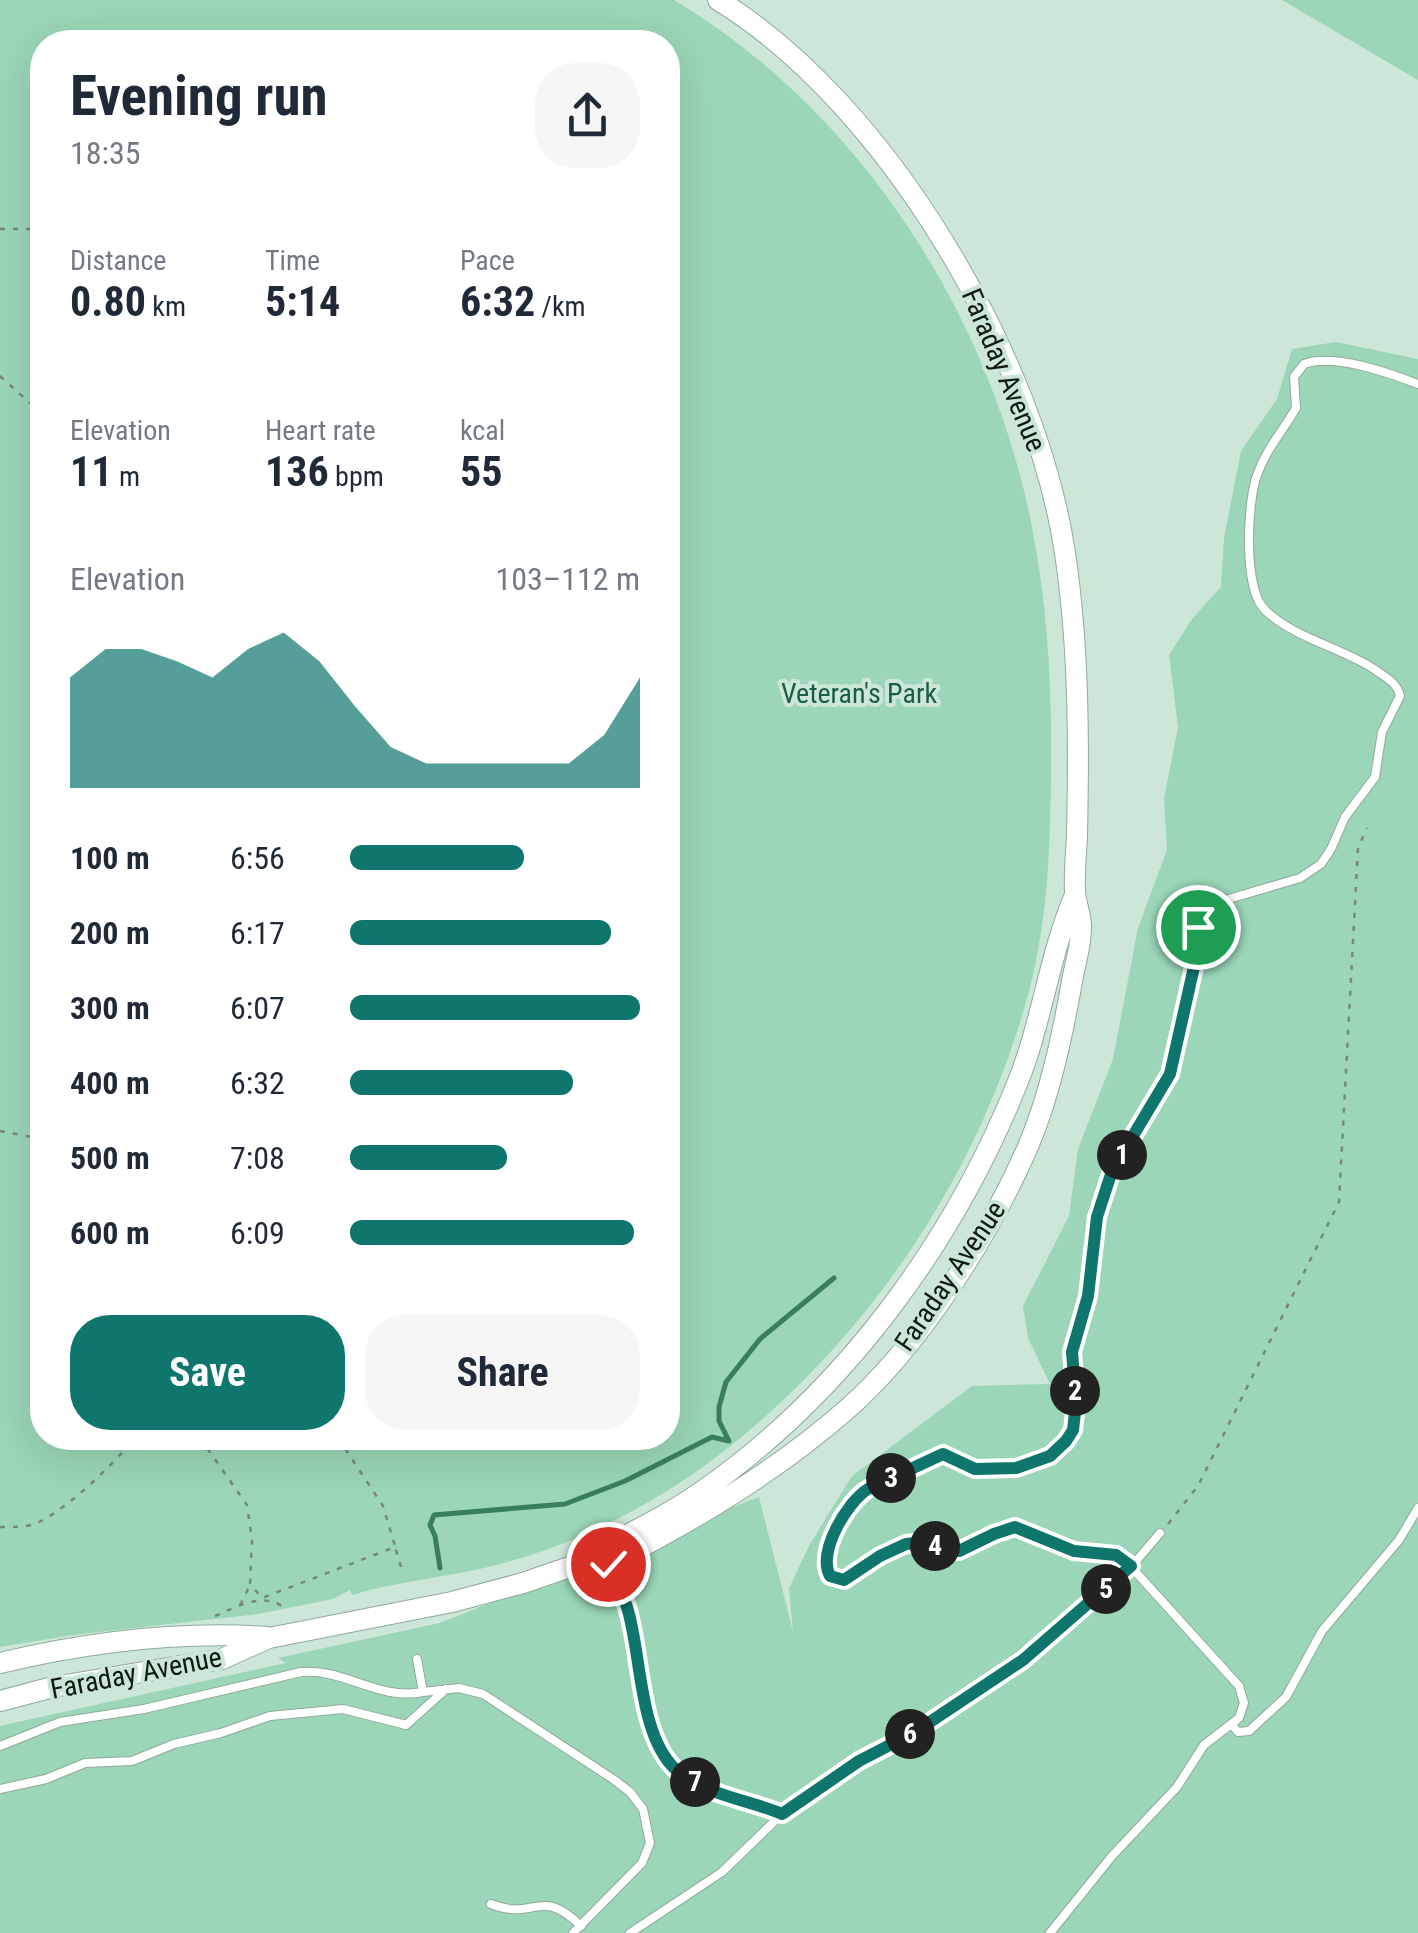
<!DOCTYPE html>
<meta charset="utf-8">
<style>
:root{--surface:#fff;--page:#f6f6f7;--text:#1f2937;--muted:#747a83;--accent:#0f766e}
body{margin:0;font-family:"Roboto Condensed",sans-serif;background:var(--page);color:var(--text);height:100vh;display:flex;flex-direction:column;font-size:38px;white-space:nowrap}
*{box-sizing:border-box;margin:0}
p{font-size:32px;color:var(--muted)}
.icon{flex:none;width:55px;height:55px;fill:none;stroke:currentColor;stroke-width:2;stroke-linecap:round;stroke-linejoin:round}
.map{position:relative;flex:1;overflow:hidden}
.drawer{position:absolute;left:30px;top:30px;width:650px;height:1420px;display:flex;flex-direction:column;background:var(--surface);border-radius:40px;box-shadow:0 10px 40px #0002}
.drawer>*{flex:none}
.pin{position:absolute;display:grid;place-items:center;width:85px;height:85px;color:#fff;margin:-42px;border:5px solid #fff;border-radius:50%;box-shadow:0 2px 10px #0007}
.km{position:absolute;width:50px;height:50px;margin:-25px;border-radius:50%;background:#222;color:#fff;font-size:28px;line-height:50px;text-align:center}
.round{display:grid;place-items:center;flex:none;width:105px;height:105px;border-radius:40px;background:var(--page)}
.overview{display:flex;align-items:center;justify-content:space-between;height:170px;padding:0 40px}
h1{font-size:55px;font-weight:700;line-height:75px}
.metrics{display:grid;grid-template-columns:repeat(3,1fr);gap:15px;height:170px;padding:10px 40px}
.metrics div{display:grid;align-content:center}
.metrics b{font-size:42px;font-weight:700}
.metrics small{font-size:28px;font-weight:400}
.metrics p{font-size:28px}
.chart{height:280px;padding:20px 40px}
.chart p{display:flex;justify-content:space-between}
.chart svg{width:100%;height:180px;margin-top:10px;fill:var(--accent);opacity:.7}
.primary-button{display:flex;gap:20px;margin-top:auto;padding:20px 40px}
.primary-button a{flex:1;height:115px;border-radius:40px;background:var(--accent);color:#fff;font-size:40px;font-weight:700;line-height:115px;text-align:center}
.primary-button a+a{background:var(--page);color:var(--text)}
ul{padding:0 40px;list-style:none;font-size:32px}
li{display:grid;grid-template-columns:160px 120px 1fr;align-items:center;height:75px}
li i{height:25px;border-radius:12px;background:var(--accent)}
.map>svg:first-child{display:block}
</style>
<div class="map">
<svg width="1418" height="1933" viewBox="0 0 1418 1933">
<rect width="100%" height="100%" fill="#cce6d8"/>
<path fill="#9ad6b7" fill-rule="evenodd" d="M0,0H674C859,111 988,311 1031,522C1048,606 1052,688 1051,773C1050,848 1048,919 1029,991C980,1174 869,1339 719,1455C649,1508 570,1548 484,1568C441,1578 393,1582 352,1595L350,1590L333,1599L258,1614L73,1635L0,1647ZM42,42H668V1438H42Z
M1282,0H1418V80Z
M1336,342L1418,359V1933H0V1726L286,1663L278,1658L440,1623L759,1497L793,1632L789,1588L810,1544L852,1476L972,1386L1050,1384L1028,1338L1023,1306L1069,1216L1078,1149L1113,1059L1138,928L1167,850L1164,799L1178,727L1169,655L1192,619L1221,587L1224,538L1241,451L1277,399L1292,349Z"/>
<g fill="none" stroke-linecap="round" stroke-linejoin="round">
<path stroke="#3a7e60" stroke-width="5" d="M728,1439L719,1421V1407L726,1382L760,1339L834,1278
M440,1568L435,1536L430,1525L434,1515L565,1504L625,1481L712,1437L729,1441"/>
<g stroke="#91a99c" stroke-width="10">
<path id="lane" d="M417,1659L423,1692L459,1688L483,1694L613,1779L630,1792L643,1809L650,1843L642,1863L573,1933
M1232,1725L1238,1732L1249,1731L1286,1697L1322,1631L1399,1540L1418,1508
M0,1746L60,1722L144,1709L301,1672C344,1668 378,1701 423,1692
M0,1789L46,1779L85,1763L132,1761L174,1744L221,1733L270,1716L343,1709L406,1725L446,1689
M491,1904C536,1922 539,1885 581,1926
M630,1933L722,1872L782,1814L839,1775L915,1732L957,1701L1023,1660L1131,1567L1160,1533
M1050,1933L1112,1856L1177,1787L1204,1745L1239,1718L1244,1703L1239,1686L1124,1559L1110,1553L1074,1551L1015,1527L994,1534L959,1551C943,1549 928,1540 911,1543C882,1547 849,1595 828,1573C823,1553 844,1509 859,1495C873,1482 924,1459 943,1454L975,1469L1016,1468L1050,1455L1073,1430L1076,1413L1072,1352L1087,1296L1097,1217L1113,1171L1170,1074L1200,922L1211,908L1222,901L1300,878L1321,864L1331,849L1345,817L1375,777L1382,732L1400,696C1397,682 1385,677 1374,669C1340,647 1294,638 1265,610C1243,589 1247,503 1257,475C1266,449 1283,431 1296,408L1294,377L1304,364C1334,353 1389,373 1418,384"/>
</g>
<g stroke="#91a99c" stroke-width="22">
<path id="secondary" d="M593,1559L608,1564C692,1522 774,1473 845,1411C918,1348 988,1237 1027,1149C1050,1096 1063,1033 1073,976C1076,961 1081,945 1081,929C1082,917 1076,905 1075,892C1074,874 1076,854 1077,836C1079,741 1079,647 1065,553C1036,359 887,103 718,0
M0,1663C85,1643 180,1631 267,1637
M0,1701L53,1687L222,1659L269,1638L452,1602L523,1583L593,1559L605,1546C637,1530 669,1514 698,1494C842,1395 952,1245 1017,1084C1042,1023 1049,955 1075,895"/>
</g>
<path stroke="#76887e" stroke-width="2.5" stroke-dasharray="5 8" stroke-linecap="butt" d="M0,229H42
M0,376L42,414
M0,1131L42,1139
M200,1438L247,1505L252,1540L250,1584L262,1598L395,1547L401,1567
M338,1438L383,1506L395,1546
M1168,1524L1198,1486L1339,1202L1358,848L1367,828
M0,1527C13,1527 27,1528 39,1522C73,1505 111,1465 136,1438
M615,1579C619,1589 624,1598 627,1608C641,1655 638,1733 675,1769C699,1792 738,1795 767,1808
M240,1605L250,1585
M215,1616C239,1606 265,1590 287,1610"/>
<use href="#lane" stroke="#fff" stroke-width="8"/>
<use href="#secondary" stroke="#fff" stroke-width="20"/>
</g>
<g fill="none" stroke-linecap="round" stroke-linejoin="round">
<g stroke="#fff" stroke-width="20">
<path id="route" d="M608,1564C614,1578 622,1592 627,1607C642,1655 638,1733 675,1769C702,1795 750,1800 782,1814L859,1761L915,1732L1023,1660L1131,1566L1116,1555L1074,1551L1015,1527L994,1534L959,1551L924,1542L906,1544L880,1556L844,1580L830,1576C817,1552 847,1502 868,1489L943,1454L975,1469L1016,1468L1050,1456L1066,1441L1073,1430L1076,1404L1072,1352L1088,1296L1097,1217L1112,1171L1170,1074L1194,967L1198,927"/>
</g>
<use href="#route" stroke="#0f766e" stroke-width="12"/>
</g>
<g text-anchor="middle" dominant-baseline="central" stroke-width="8" stroke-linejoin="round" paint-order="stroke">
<g font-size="28" fill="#101914" stroke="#cce6d8">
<text transform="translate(1004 370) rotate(67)">Faraday Avenue</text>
<text transform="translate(950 1276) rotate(-56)">Faraday Avenue</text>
<text transform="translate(136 1673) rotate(-11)">Faraday Avenue</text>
</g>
<g font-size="28" fill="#185e42" stroke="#cce6d8">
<text x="859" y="693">Veteran's Park</text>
</g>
</g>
</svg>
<div class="pin" style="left:1198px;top:927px;background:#1e9e55"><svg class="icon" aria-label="arrive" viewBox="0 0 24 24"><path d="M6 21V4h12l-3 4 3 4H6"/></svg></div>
<div class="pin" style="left:608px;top:1564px;background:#d93025"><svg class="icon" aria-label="check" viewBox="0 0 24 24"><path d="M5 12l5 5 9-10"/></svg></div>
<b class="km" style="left:1122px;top:1155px">1</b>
<b class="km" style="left:1075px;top:1391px">2</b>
<b class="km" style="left:891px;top:1478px">3</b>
<b class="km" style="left:935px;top:1546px">4</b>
<b class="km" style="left:1106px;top:1589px">5</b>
<b class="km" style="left:910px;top:1734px">6</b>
<b class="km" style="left:695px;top:1782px">7</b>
<section class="drawer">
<div class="overview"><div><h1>Evening run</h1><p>18:35</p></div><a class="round"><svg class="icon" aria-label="share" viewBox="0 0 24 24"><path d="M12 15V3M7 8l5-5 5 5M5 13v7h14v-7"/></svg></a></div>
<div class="metrics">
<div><p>Distance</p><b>0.80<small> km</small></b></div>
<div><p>Time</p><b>5:14</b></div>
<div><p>Pace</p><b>6:32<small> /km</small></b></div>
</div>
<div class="metrics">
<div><p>Elevation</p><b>11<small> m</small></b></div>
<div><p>Heart rate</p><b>136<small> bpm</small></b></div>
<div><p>kcal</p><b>55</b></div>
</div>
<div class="chart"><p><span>Elevation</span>103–112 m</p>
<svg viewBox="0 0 160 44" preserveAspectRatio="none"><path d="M0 44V17L10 10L20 10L30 13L40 17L50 10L60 6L70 13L80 24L90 34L100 38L110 38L120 38L130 38L140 38L150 31L160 17V44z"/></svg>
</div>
<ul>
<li><b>100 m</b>6:56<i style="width:60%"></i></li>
<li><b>200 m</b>6:17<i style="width:90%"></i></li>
<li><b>300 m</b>6:07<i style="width:100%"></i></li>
<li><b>400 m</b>6:32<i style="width:77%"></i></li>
<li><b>500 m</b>7:08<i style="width:54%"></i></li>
<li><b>600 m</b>6:09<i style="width:98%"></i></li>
</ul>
<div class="primary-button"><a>Save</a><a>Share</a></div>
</section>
</div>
